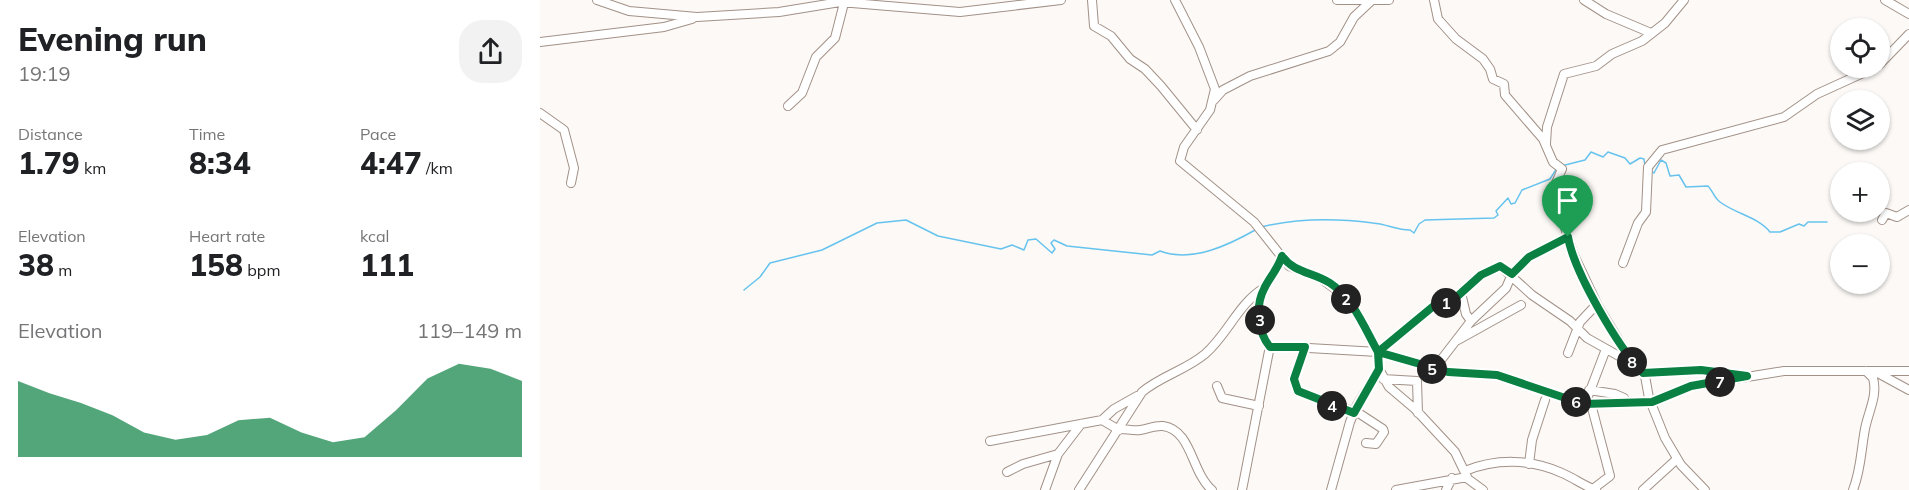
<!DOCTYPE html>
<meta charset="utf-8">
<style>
:root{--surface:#fff;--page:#f2f2f2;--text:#202124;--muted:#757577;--accent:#0b8043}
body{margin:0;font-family:Mulish,sans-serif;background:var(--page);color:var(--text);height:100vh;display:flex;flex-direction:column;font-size:22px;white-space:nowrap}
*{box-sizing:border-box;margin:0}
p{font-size:20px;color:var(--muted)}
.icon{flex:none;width:33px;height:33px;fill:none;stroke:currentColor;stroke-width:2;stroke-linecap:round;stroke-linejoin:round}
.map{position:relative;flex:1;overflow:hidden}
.sheet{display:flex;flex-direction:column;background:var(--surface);width:540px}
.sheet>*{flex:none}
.fabs{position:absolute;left:1290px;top:18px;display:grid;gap:12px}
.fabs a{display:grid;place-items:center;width:60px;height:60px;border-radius:50%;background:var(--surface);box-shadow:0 2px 4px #0004;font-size:30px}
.pin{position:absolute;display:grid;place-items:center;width:51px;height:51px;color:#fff;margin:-62px -26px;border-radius:50% 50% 50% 0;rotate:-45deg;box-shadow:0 0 6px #0007}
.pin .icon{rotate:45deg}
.km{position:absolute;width:30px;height:30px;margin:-15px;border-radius:50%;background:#222;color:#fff;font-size:16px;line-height:30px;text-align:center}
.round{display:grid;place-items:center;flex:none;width:63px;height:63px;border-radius:24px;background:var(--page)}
.head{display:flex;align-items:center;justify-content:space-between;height:102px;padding:0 18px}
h1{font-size:33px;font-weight:800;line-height:45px}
.stats{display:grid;grid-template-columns:repeat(3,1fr);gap:9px;height:102px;padding:6px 18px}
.stats div{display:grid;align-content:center}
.stats b{font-size:30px;font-weight:800}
.stats small{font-size:16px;font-weight:400}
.stats p{font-size:16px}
.chart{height:168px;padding:12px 18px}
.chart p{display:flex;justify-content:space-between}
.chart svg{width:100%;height:108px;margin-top:6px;fill:var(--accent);opacity:.7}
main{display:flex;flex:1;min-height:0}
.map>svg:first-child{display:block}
</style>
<main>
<section class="sheet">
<div class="head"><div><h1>Evening run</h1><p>19:19</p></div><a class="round"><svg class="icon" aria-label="share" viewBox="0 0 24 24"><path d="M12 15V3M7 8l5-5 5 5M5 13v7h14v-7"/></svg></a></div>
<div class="stats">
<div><p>Distance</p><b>1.79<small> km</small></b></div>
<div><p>Time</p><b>8:34</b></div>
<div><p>Pace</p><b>4:47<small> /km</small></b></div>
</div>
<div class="stats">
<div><p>Elevation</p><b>38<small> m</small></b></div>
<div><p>Heart rate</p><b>158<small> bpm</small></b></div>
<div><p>kcal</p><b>111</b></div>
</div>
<div class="chart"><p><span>Elevation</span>119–149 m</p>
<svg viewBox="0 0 160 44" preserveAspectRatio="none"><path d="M0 44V13L10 18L20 22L30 27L40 34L50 37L60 35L70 29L80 28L90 34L100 38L110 36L120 25L130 12L140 6L150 8L160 13V44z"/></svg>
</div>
</section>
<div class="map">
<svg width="1369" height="490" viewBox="0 0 1369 490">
<rect width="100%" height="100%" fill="#fcf9f6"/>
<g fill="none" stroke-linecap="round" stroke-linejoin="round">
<path stroke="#66c3ee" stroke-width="1.5" d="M1021,166L1045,160L1051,152L1063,157L1068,152L1085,158L1090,164L1100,158L1104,159L1105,166
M1111,171L1114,173L1121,160L1126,163L1130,176L1139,175L1146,187L1168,186C1173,191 1174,198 1180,202C1196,214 1218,217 1230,232H1240L1259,224L1264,226L1268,222H1287
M721,227C758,218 795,218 833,223C846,224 857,230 870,230L874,233L879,224L885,220L954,218L958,215L956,211L968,198L971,204L975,203L982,190L1010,179L1017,168
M204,290L220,277L230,263L282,250L337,223L366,220L398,236L461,249L472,245L484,250L488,240L496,239L512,253L515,249L511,243L514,240L527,246L612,255L620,251C652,263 689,245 717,229"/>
<g stroke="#a29187" stroke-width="10">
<path id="minor" d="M57,0L89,11L157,17L239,12L300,2L420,12L521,0
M552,0L554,26L571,36L590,59L605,69L621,86L657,130
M635,0L659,47L675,89L670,110L644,147L640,161L714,222L749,266L780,278L802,294L817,313L838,352L839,369L817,405L810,422L791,490
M797,0H849
M894,0L898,19L916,39L943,59L950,69L953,79L964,84L965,95L1003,139L1013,162L1022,169L1013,190L1033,253L1057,304L1093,364L1105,376L1109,398L1125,438L1141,465L1165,490
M1044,0L1066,14L1111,33
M1345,0L1369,14
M0,42L124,27L152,19
M1340,64L1369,34
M674,100L683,90L710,76L789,51L800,42L814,17L831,1
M248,106L262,93L276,57L295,38L304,3
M0,113L24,130L34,168L31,183
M1006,144L1007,127L1024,74L1056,66L1072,54L1102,41L1125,23L1144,0
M1342,220L1346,213L1357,217L1369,210
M1083,263L1098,223L1106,212L1108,167L1122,150L1244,117L1277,94L1334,68
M921,293L926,314L931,321
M918,340L981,305
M730,347C718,334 715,306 723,289C729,278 738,269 742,256
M764,347L754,379L758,391L820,414L843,429L844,432L836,444L826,443
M838,352L896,304L911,302L941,275L960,266L992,295L1030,321L1047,338L1093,364
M1028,353L1040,322L1057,304
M839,369L849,387L875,409L915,452L928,479L943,490
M894,369L931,321L966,288L972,274L989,257L1028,237
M1336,372L1369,390
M1103,373L1161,370L1203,376
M843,379L877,381L878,413
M677,386L682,398L719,406
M1049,390L1075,394L1084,398
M1045,404L1066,349
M1051,404L1070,476L1053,489
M562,420L574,409L597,396
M581,429C587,429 594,431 600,430C608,429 615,425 623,426C652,430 651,472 672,490
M450,441L562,420L579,430
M989,464L992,440L1005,400
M925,471C957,458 991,459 1022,473C1034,478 1044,486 1056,490
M467,472L483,464L518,454
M505,490L518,454L541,424
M539,490L602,392C621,376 646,370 665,354C688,334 698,304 724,288
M702,490L729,351L734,346L838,352L908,372L957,375L1043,404L1112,402L1151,386L1244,371H1369
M856,490L927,477
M906,490L912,478
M1103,490L1137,459
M1313,490C1321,470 1321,450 1325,429C1328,412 1338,396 1333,378L1326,371"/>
</g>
<use href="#minor" stroke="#fff" stroke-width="8"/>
</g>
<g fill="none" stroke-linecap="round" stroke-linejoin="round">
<g stroke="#fff" stroke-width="12">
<path id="route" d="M1028,237L989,257L972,274L960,266L941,275L911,302L896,304L838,352C825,329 813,298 790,283C773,272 754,273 742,256C738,269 729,278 724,289C715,306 718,333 730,347H765L754,379L758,391L814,413L839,369L838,352L908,372L957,375L1043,404L1112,402L1151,386L1207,376L1161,370L1103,373C1078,347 1034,272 1028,237"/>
</g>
<use href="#route" stroke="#0b8043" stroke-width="8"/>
</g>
</svg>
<div class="fabs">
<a><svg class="icon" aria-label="locate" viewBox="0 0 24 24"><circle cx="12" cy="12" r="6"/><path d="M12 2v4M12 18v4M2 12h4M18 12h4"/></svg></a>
<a><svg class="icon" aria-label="layers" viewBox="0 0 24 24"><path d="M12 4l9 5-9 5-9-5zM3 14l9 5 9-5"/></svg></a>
<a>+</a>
<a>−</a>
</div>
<div class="pin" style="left:1028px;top:237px;background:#1e9e55"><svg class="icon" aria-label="arrive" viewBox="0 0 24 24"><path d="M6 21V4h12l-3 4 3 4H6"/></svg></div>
<b class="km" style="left:906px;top:303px">1</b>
<b class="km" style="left:806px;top:299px">2</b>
<b class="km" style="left:720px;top:320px">3</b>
<b class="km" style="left:792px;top:406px">4</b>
<b class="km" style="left:892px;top:369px">5</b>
<b class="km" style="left:1036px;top:402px">6</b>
<b class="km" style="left:1180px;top:382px">7</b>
<b class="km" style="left:1092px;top:362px">8</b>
</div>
</main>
